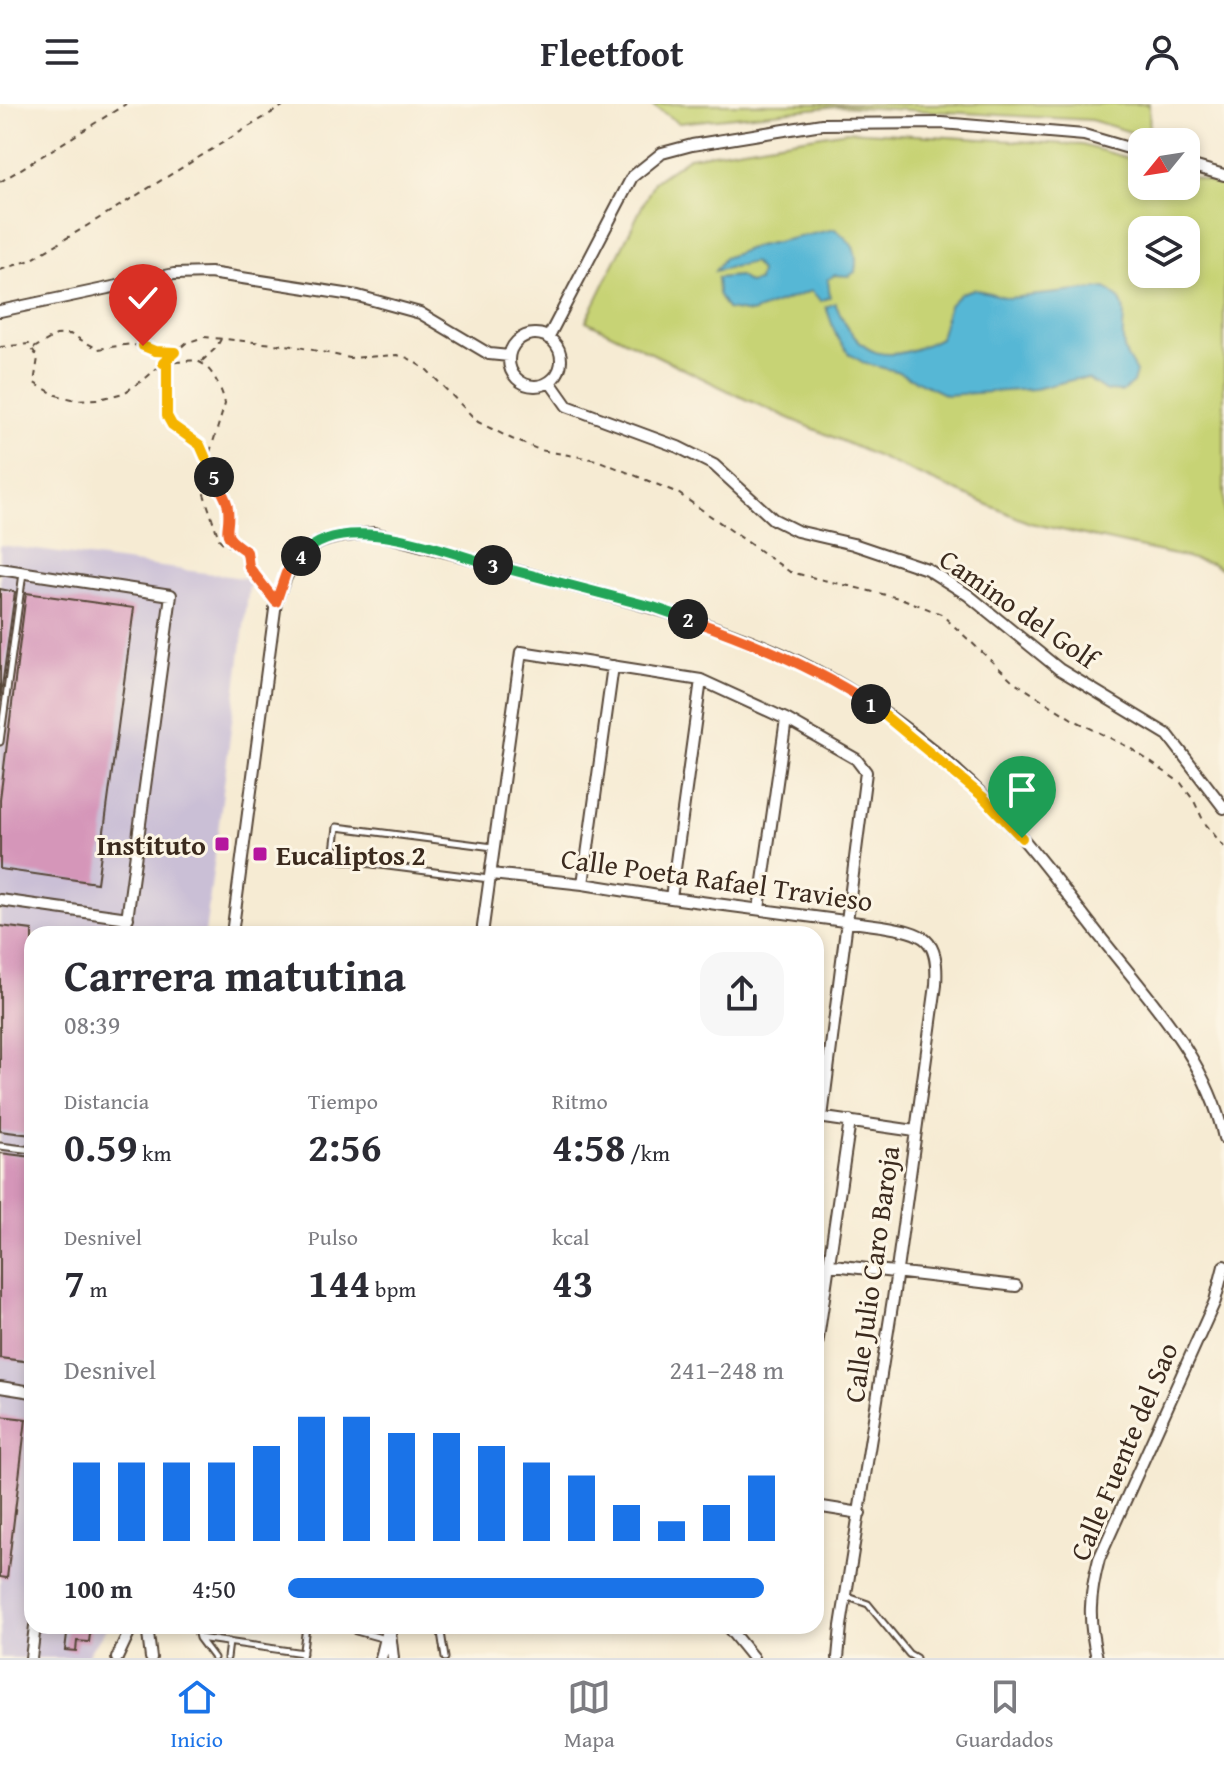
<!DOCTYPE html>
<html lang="es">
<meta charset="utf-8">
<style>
:root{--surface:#fff;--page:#f7f7f7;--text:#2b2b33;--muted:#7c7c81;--line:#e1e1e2;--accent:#1a73e8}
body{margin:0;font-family:"Gentium Book Plus",serif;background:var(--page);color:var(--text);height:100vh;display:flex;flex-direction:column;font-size:30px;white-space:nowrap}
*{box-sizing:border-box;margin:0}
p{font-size:26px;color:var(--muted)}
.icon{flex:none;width:44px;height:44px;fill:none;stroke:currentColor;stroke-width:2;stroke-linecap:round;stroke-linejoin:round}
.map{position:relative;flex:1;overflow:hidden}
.drawer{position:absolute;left:24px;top:822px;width:800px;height:708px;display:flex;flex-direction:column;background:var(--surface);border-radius:24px;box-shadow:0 4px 12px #0003}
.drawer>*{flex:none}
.needle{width:52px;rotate:240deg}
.controls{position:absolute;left:1128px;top:24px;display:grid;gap:16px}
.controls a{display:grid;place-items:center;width:72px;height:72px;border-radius:16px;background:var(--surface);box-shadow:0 4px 12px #0003;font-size:40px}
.pin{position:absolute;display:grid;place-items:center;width:68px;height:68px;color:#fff;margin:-82px -34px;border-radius:50% 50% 50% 0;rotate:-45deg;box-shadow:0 0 8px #0007}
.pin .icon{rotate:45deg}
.km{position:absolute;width:40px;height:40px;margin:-20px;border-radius:50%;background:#222;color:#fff;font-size:22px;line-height:40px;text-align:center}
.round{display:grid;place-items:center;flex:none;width:84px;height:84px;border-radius:24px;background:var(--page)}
.summary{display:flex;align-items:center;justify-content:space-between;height:136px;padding:0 40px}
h1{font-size:44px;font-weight:600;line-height:60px}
.figures{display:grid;grid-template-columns:repeat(3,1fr);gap:12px;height:136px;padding:8px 40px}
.figures div{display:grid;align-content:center}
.figures b{font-size:40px;font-weight:600}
.figures small{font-size:22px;font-weight:400}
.figures p{font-size:22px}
.chart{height:224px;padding:16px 40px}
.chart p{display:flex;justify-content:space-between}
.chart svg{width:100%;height:144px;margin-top:8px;stroke:var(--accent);stroke-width:6}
ul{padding:0 40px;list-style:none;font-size:26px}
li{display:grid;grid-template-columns:128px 96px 1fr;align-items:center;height:60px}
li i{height:20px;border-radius:10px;background:var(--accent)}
header{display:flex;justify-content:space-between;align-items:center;height:104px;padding:0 40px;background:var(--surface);font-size:36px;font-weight:600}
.tabs{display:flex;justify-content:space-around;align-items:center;height:112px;border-top:2px solid var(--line);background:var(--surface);font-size:22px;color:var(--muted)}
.tabs a{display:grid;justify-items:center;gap:4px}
.tabs .selected{color:var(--accent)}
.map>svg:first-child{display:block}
</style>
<header><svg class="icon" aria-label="menu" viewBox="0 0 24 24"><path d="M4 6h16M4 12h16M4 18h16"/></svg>Fleetfoot<svg class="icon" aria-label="person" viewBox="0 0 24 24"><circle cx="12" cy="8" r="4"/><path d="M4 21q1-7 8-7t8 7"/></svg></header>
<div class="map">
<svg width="1224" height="1554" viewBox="0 0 1224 1554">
<rect width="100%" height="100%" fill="#fcf5e5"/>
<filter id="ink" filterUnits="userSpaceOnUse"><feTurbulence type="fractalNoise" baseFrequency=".0125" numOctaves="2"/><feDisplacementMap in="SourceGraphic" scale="16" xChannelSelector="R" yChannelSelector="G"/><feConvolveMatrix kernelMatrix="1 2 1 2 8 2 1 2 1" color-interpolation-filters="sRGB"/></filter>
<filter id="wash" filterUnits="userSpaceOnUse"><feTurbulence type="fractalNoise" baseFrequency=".006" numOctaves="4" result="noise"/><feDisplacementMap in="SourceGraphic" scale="32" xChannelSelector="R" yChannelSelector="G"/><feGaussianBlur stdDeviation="1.8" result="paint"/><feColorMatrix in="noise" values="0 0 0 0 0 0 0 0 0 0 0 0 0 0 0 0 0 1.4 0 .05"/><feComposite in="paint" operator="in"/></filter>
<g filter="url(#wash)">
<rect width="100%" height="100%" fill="#f6ebd3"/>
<path fill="#cabfd6" d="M0,441L250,475L205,830H32V1522H108L85,1554H0Z"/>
<path fill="#c7d375" stroke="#817e4a" stroke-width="2" fill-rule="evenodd" d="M650,0H1149L1150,34L1091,16L838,2L679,19Z
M847,27L1082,41L1142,58V82H1186V71L1224,82V466L1211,459L1030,419L743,294L586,217L654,78L689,53ZM1142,126H1186V170H1142Z"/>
<path fill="#56b7d5" stroke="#48707a" stroke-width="2" d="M835,125C852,138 859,146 855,168L849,172L834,171L828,176L830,193L821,197L811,187L751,209L727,205L718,190L717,174L739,172L748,179L758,177L760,167L753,158L715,167L724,154L753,143Z
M1106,184C1136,203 1118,216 1124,244C1125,252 1132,260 1136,268L1133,279L1121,288L1106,287L1088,275H1076L1035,285L946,291L896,267L866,260L849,250L836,231L826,203L835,199C859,256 887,262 940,234L949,201L961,189L974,185L1009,194Z"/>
<g id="blocks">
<path fill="#d596b9" d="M0,485L15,488L0,597Z
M26,489L134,504L97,779L0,765V695Z
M0,822L32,826V1031L0,1027Z
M0,1049L32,1053V1258L0,1254Z
M0,1312L26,1315L7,1474L0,1473Z
M68,1522H91L89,1538L77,1537L76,1547L65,1546Z"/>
</g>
</g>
<g filter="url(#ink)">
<use href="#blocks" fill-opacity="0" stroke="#574739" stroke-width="2"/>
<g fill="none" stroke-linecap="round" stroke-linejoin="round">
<g stroke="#574739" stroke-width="9">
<path id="lane" d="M0,638L23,469
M489,775L333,755L337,723L493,743
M0,1042L32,1046
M848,1493L868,1500L909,1550L916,1554
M196,1522L199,1534L214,1554
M357,1522L356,1527L385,1535
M440,1522L445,1554
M199,1534L303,1549
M227,1554L229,1538
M302,1554L306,1522"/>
</g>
<g stroke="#574739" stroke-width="14">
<path id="street" d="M1186,60L1224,71
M0,207L174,170L210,169L358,192L420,209L489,250L509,252
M509 256a26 26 0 1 1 52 0a26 26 0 1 1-52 0Z
M548,234L632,73L662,49L692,41L822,20L942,19L1084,31L1142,48
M550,278L567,302L678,343L714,361L773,415L797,427L853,440L927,465L968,491L1059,565L1168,631L1224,704
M0,465L171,491L125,830
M491,770L583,780L671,794L882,822C924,829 939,833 936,881L893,1195L841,1522L838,1554
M583,780L613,562
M671,794L701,576
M0,796L128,814
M759,805L786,615
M232,830L276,498C295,441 316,433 374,429C440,446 507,464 573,482C675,509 782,538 870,599C925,636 981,684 1023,735C1051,768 1076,802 1102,835C1151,897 1207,955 1224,1034
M482,830L521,548L701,576L786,615L856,655L866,668L822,1013
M818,1013L915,1027
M816,1159L1016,1182
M816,1248L850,1017
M0,1283L32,1288
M816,1402L860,1409
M147,1522L151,1554
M727,1522L753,1554
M390,1528L393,1554
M31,1554L35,1522
M117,1554L132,1522
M381,1554L389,1522
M1097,1554C1088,1516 1089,1493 1099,1455L1215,1197L1224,1162"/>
</g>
<path stroke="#574739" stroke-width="2" stroke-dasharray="6 6" stroke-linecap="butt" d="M0,78L126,0
M0,166L31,156L286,0
M0,243L29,240L38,254L34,279L56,291L76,296L99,295L124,289L147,273L186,239L204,233L294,242L350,254L397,251L408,254L427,266L478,318L512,335L540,346L597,356L678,389L790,468L903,495L941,510L1013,577L1072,615L1130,644L1181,679L1194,697L1204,718L1224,743
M34,244L56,231L70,230L98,245L131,240L155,247L174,248
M202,257L216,244L221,235
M163,259C174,260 186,255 196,257C211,260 223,287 225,300L204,367L202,384L219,435L226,442L240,443L247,448L249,463L268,488
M167,261V312L172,321L192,335L205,350L228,403L226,427L239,442"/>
<use href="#lane" stroke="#fff" stroke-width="5"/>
<use href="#street" stroke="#fff" stroke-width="10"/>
</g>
</g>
<g fill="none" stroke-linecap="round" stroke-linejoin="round" filter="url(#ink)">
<g stroke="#fff" stroke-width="16">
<path id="split-1" d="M871,600L982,692L1022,734"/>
</g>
<g stroke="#fff" stroke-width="16">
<path id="split-2" d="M688,515C752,537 814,563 871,600"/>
</g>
<g stroke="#fff" stroke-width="16">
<path id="split-3" d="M493,461L653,503L688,515"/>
</g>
<g stroke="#fff" stroke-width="16">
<path id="split-4" d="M301,452C343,405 442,447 493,461"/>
</g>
<g stroke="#fff" stroke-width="16">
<path id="split-5" d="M214,373C218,383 227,393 228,404C231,430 217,428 247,448L249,463L276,498L286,469L301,452"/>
</g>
<g stroke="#fff" stroke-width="16">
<path id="split-6" d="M143,242L155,247L175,248L163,259H167V312L172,321L200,341L214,373"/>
</g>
<use href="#split-1" stroke="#f5b400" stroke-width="10"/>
<use href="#split-2" stroke="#f0652b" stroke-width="10"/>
<use href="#split-3" stroke="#22a559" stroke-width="10"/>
<use href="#split-4" stroke="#22a559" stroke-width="10"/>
<use href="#split-5" stroke="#f0652b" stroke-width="10"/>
<use href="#split-6" stroke="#f5b400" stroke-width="10"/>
</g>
<g fill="#b5179e" stroke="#fcf5e5" stroke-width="3">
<rect x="214" y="732" width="16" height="16" rx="4"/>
<rect x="252" y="742" width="16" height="16" rx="4"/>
</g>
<g text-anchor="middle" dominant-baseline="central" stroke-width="6" stroke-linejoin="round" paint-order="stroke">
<g font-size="28" fill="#3b2a1e" stroke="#fcf5e5">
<text transform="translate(1019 504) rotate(35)">Camino del Golf</text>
<text transform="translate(717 775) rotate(8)">Calle Poeta Rafael Travieso</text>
<text transform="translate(871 1170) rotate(-82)">Calle Julio Caro Baroja</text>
<text transform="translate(1123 1347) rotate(-67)">Calle Fuente del Sao</text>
</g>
<g font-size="28" font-weight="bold" fill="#3b2a1e" stroke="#fcf5e5" text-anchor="end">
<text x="206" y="740">Instituto</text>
<text x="276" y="750" text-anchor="start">Eucaliptos 2</text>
</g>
</g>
</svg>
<div class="controls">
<a><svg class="needle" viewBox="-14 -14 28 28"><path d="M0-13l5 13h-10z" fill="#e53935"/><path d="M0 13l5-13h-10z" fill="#7c7c81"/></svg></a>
<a><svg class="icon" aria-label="layers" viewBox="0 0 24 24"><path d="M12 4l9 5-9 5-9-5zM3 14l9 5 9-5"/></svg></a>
</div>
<div class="pin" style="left:1022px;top:734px;background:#1e9e55"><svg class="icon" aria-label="arrive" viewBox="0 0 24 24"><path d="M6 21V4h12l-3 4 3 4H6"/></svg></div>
<div class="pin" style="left:143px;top:242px;background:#d93025"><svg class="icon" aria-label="check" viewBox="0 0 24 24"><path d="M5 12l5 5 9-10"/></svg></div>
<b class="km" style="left:871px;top:600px">1</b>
<b class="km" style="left:688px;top:515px">2</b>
<b class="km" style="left:493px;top:461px">3</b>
<b class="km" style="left:301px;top:452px">4</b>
<b class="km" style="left:214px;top:373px">5</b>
<section class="drawer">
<div class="summary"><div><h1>Carrera matutina</h1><p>08:39</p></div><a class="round"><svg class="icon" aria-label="share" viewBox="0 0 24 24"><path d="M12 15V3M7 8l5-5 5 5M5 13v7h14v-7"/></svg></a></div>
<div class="figures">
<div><p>Distancia</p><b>0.59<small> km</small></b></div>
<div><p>Tiempo</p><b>2:56</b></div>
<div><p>Ritmo</p><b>4:58<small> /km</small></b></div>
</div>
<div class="figures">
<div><p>Desnivel</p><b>7<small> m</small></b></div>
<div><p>Pulso</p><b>144<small> bpm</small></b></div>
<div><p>kcal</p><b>43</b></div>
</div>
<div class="chart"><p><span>Desnivel</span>241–248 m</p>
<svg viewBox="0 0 160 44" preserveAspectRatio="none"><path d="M5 44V20M15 44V20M25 44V20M35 44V20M45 44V15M55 44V6M65 44V6M75 44V11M85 44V11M95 44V15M105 44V20M115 44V24M125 44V33M135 44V38M145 44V33M155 44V24"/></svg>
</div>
<ul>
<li><b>100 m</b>4:50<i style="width:96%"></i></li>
</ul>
</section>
</div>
<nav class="tabs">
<a class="selected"><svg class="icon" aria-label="home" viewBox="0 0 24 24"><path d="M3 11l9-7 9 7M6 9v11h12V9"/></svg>Inicio</a>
<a><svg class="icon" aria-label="map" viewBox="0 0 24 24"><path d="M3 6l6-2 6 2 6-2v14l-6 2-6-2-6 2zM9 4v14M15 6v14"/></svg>Mapa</a>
<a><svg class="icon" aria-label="saved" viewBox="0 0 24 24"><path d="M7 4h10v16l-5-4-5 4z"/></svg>Guardados</a>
</nav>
